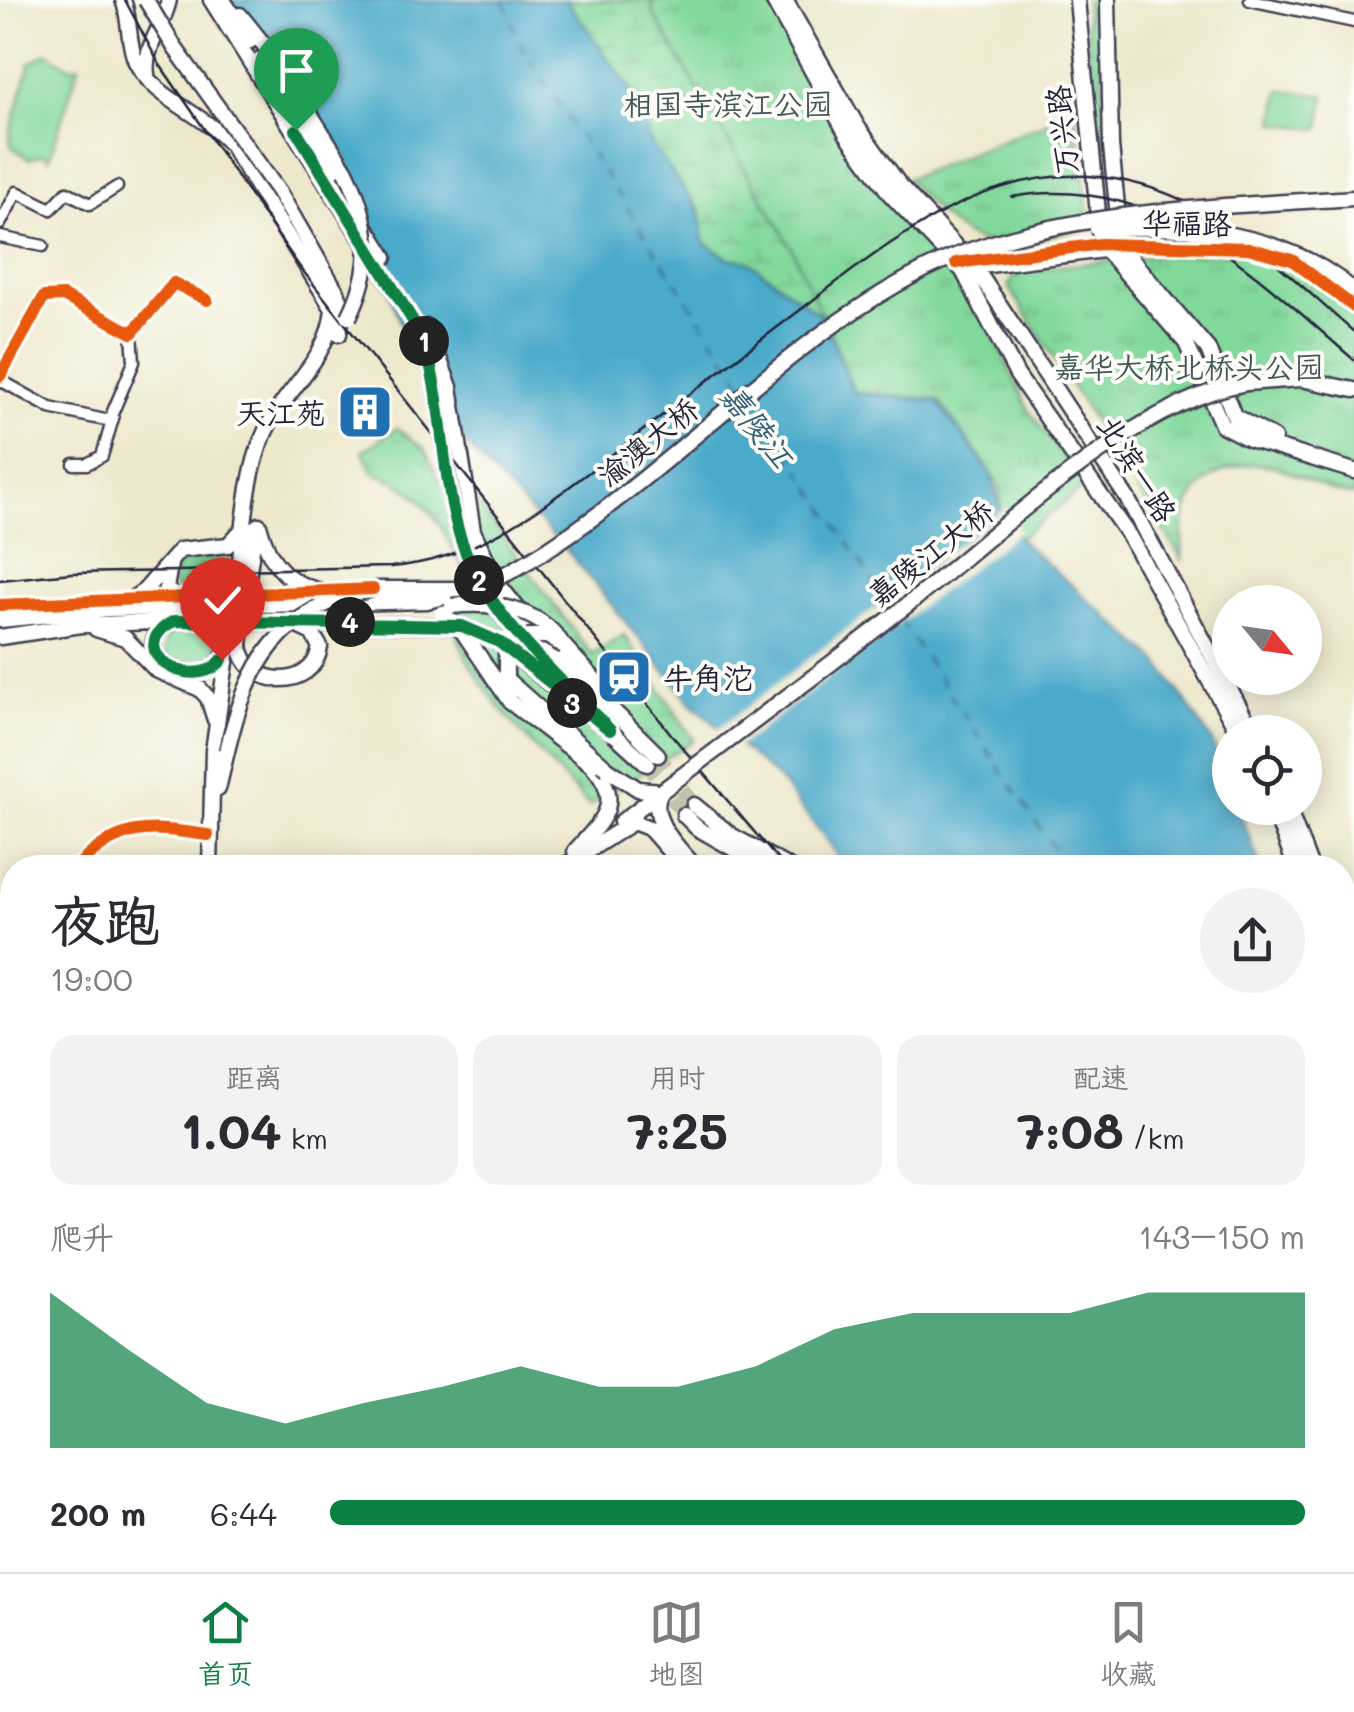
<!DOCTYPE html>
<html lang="zh">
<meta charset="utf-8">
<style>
:root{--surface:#fff;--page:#f2f2f3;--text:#2b2b33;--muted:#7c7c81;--line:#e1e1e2;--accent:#0b8043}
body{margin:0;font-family:Mali,"LXGW WenKai TC",sans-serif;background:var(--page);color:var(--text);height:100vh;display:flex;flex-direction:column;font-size:38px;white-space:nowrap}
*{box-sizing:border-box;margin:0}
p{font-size:32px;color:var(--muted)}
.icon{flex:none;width:55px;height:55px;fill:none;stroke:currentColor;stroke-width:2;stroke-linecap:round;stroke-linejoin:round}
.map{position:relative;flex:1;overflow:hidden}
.side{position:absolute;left:0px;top:855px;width:1355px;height:718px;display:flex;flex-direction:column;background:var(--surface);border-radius:40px 40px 0 0;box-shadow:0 5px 25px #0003}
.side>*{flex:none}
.needle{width:65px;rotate:119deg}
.fabs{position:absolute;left:1212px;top:585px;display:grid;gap:20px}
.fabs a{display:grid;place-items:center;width:110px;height:110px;border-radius:50%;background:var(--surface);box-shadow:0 5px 25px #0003;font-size:50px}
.pin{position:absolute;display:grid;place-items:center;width:85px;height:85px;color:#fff;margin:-102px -42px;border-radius:50% 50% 50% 0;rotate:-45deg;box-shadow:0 0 10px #0007}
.pin .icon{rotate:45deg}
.km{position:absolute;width:50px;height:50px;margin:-25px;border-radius:50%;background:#222;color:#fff;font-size:28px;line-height:50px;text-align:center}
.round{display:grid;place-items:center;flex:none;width:105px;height:105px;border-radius:52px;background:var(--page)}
.headline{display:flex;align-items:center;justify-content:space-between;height:170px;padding:0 50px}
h1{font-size:55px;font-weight:700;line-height:75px}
.metrics{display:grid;grid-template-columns:repeat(3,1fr);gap:15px;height:170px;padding:10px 50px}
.metrics div{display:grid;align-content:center;border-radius:25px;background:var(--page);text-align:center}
.metrics b{font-size:50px;font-weight:700}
.metrics small{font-size:28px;font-weight:400}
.metrics p{font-size:28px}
.chart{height:280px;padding:20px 50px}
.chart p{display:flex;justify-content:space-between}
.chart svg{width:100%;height:180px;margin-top:10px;fill:var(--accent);opacity:.7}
ul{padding:0 50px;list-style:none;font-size:32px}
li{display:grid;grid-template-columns:160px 120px 1fr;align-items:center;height:75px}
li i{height:25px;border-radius:12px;background:var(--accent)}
.tab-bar{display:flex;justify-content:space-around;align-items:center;height:140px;border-top:2px solid var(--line);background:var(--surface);font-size:28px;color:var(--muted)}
.tab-bar a{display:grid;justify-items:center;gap:5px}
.tab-bar .on{color:var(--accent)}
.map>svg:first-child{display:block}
</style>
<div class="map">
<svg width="1354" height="1572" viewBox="0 0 1354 1572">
<defs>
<pattern id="grass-tufts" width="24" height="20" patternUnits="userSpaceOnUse" patternTransform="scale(2.5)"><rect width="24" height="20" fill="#82d99c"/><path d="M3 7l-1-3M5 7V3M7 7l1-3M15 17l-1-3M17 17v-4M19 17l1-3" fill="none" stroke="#70ba87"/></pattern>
<pattern id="wetland-marsh" width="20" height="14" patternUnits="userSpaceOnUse" patternTransform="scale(2.5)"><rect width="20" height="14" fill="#82d99c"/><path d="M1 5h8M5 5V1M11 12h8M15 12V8" fill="none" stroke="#70ba87"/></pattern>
</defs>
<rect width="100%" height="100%" fill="#fdfcf7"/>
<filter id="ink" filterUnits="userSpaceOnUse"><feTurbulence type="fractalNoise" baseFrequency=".01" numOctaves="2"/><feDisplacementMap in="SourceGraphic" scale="20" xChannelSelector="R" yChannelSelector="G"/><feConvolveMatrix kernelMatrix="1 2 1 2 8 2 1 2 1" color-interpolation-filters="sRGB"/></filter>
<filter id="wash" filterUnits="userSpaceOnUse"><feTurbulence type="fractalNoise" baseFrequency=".0048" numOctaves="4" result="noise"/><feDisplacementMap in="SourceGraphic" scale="40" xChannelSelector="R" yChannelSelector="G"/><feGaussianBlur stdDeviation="2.25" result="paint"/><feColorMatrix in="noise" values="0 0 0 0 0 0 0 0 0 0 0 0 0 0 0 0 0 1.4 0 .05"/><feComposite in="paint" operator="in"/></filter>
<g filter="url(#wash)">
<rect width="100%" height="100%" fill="#ede8cb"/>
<path fill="url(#grass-tufts)" stroke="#527e6c" stroke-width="2.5" d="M568,0H768L885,198L959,280L990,329L1029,411L1085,486L1020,538L1000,505L999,489L991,472L938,400L854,392L824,316L749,261L701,210L640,100Z
M1085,0H1100L1106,200L1100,201Z
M1075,111L1089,220L1084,228C980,251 980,260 906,179Z
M1245,253L1288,263L1354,315V495C1334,495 1303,477 1282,469C1250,458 1211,467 1192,498C1181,515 1183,540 1182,559L1008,286L1018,271L1150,256Z
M397,428L425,449L438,479L475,500L592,655L624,635L694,740L589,806C549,761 471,689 456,631C450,611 463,590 464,569C441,527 424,487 374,473L363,451Z
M185,556L227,560L232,570L227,590L185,593L172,586L177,560Z
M173,631L220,632L215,661C199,674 179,668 164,657L166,634Z
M382,1560H572L557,1572H384Z
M595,1560H704L703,1572H609Z"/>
<path fill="url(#wetland-marsh)" stroke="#527e6c" stroke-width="2.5" d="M566,0H652L653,13L791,247L823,317L748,261L728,258L704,242L700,211L650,144L639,101Z"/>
<path fill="#82d99c" stroke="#527e6c" stroke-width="2.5" d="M47,53L70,67L79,66L49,159L44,154L29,159L11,146L10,134L30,63Z
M1280,90L1325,96L1320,129L1275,123Z"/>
<path fill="#4baaca" stroke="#366682" stroke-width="2.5" d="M210,0H566L639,101L651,144L700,211L704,242L728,258L748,261L823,317L854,393L937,401L990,472L999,505L1019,539L1158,661L1211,739L1230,788V808H1238L1261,867H842L830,844L777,778L692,704L571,555L436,413L397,314L345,156L220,23Z
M1022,1560H1327L1338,1572H1021Z"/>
<path fill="#ede8cb" d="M1006,507L1020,531L738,747L717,730Z"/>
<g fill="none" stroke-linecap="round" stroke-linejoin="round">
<path stroke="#345f7b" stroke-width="2.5" stroke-dasharray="12 10" stroke-linecap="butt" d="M504,0L520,45L746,388
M751,395L892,610
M900,620L1067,868
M1192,1572V1560"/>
</g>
</g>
<g filter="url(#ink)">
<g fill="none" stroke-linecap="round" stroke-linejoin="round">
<path stroke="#c4c0ae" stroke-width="14" stroke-dasharray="14 7" stroke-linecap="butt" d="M658,755L694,805
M647,764L684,815
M712,1572L713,1560"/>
<g stroke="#404051" stroke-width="15">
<path id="minor" d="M1250,0L1354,22
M0,224L17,192L51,209L67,192L90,204L117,187
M0,237L43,246
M967,261L1101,244L1248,248L1292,260L1354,307
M974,269L1111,251
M0,376L44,297L63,296L132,333L174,283L207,300
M0,380L50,408L109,421L134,362L132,333
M74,464H87L102,456L113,418
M76,868C120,821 150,827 208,835
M0,952L12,935
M0,959L12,979
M0,1405L12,1413
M0,1443L12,1422
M81,1560L90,1572
M189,1572L201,1560
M727,1572L729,1560"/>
</g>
<g stroke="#404051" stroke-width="19">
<path id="major" d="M123,0C131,20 127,42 136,62C154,99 205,114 231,145L333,309C329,362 282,390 263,437C244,482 244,541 236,590
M211,0L421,333C444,396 441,464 458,528C480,616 581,704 647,764
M223,0L250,41
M773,0L846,133L890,194L963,271L1017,375L1129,536L1238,732
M785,0L857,126L901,187L976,269L1127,498L1253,732
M1077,0L1101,244L1186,343L1222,425L1249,439L1354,471
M1108,0L1111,146L1121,247L1208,349L1234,416L1274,438
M240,15L277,61L346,171
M261,59L385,257
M147,74C143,49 164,25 169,0
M279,192L338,294L343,309L339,334
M427,327L450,387L473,531L499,585L546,644L658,755
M1246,383L1301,379L1354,390
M259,525C268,560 285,584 322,591
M170,564L166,589L182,602
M247,585L255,528
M373,589H454
M125,603L144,591L180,550L228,545L242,530
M0,620L108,609L427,601L475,590
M171,623C118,651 202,700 225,654
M96,629L125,638L156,670L200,689L208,698L215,720
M0,637L81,625L174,621L462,626L499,642L577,706
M240,645C245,688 313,692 320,647L312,633L297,626
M564,646L606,692
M608,769L638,789L662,791
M218,789L227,751
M661,791C646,818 679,848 696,868
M694,805L731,835L790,868
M1273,808L1296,868
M1288,808L1311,868
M684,815L697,828L767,868
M621,822L662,791
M575,851C603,820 625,802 592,765
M210,868L213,751L229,642
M561,868L633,822L649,828L684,868
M1342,971L1354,1011
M1342,1021L1354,1064
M0,1146L12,1147
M0,1158L12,1159
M108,1560L116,1572
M972,1560V1572
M954,1572V1560"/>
</g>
<use href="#minor" stroke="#fff" stroke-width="10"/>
<use href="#major" stroke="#fff" stroke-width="14"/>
<path stroke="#22223b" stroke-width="2.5" d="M125,0L158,62L299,266L675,739L785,868
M1012,197C1155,171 1255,274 1354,360
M0,580L72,573L391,567C481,559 541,508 610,456C670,409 730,363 791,317C907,228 1025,130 1180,199C1246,229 1300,286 1354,332
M966,1572L967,1560"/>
<g stroke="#404051" stroke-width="15" stroke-linecap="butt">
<path id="minor-bridge" d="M0,605L357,590"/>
</g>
<g stroke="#404051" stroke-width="19" stroke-linecap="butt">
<path id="major-bridge" d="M146,0L175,48L279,192
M346,171C371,222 375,265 349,317
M1097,229C1185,224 1284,230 1354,291
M475,590C643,510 761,352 924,270C1045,209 1220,207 1354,198
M452,606C491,602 537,607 561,642
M442,613L463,632L510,702L592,765
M229,642L236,590
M240,645L247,585
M564,646L547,636H530L506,653V679L608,769
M227,751C248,662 279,609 373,589
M662,791C745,728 829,666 911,602C999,532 1135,401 1246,383"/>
</g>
<use href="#minor-bridge" stroke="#fff" stroke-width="10"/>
<use href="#major-bridge" stroke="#fff" stroke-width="14"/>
<g stroke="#fdfcf7" stroke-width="19">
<path id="cycleway" d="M956,263L1101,244L1248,248L1292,260L1354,307
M0,376L44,297L63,296L132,333L174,283L207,300
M0,605L373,589
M76,868C120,821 150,827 208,835"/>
</g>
<use href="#cycleway" stroke="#e8590c" stroke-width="12"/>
</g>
</g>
<g fill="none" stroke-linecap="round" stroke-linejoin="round" filter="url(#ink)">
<g stroke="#fff" stroke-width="20">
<path id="route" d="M222,660C193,695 119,650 174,621L462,626L499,642L610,730C554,672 481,611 458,530C440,465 444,397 421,334L296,130"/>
</g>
<use href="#route" stroke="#0b8043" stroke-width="12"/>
</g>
<defs>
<g id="building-square" transform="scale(2.875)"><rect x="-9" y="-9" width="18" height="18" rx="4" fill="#1f6fb2" stroke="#fdfcf7"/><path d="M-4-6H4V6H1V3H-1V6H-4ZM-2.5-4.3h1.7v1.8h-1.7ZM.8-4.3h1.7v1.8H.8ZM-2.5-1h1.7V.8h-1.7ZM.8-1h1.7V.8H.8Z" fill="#fff"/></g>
<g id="station-square" transform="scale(2.875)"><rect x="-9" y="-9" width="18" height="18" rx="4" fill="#1f6fb2" stroke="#fdfcf7"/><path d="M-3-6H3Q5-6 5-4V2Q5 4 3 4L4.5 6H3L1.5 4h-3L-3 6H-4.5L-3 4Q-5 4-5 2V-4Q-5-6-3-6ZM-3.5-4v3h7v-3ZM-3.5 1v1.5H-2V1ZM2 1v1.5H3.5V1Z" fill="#fff"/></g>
</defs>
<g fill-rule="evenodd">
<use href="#building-square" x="365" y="412"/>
<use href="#station-square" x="624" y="677"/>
</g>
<g text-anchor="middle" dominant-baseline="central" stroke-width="8" stroke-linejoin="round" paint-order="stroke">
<g font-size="30" fill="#3f5958" stroke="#fdfcf7">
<text x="728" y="103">相国寺滨江公园</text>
<text x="1189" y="366">嘉华大桥北桥头公园</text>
</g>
<g font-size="30" fill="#22223b" stroke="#fdfcf7">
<text transform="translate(1061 130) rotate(-96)">万兴路</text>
<text transform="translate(1187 222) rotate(1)">华福路</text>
<text transform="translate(647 441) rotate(-39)">渝澳大桥</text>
<text transform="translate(1138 468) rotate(58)">北滨一路</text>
<text transform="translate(930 552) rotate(-38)">嘉陵江大桥</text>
</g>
<g font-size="30" fill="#22223b" stroke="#fdfcf7" text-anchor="end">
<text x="326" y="412">天江苑</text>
<text x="663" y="677" text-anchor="start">牛角沱</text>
</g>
<g font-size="32" font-style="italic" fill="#345f7b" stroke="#fdfcf7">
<text transform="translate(758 425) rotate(52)">嘉陵江</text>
</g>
</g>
</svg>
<div class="fabs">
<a><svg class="needle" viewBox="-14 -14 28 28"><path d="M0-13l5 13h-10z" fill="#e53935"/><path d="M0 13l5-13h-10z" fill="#7c7c81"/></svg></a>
<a><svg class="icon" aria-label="locate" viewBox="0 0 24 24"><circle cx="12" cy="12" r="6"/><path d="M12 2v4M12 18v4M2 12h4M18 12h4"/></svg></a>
</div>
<div class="pin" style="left:296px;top:130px;background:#1e9e55"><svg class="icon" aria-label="arrive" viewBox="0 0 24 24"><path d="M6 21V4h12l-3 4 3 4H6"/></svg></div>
<div class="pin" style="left:222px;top:660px;background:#d93025"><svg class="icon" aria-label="check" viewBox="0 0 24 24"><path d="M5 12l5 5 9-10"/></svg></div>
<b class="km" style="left:424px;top:341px">1</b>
<b class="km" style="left:479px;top:580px">2</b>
<b class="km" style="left:572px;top:703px">3</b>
<b class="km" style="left:350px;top:622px">4</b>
<section class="side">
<div class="headline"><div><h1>夜跑</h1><p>19:00</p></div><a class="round"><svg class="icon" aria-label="share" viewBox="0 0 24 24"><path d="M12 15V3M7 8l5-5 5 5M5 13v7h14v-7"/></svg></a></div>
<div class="metrics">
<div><p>距离</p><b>1.04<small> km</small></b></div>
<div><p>用时</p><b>7:25</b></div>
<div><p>配速</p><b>7:08<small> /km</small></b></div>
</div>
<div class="chart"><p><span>爬升</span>143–150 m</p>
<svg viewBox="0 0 160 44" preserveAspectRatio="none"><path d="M0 44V6L10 20L20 33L30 38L40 33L50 29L60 24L70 29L80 29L90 24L100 15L110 11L120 11L130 11L140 6L150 6L160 6V44z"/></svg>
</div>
<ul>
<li><b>200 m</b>6:44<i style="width:100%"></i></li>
</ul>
</section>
</div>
<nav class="tab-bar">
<a class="on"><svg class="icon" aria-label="home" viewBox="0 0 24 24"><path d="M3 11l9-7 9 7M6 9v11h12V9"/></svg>首页</a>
<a><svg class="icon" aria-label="map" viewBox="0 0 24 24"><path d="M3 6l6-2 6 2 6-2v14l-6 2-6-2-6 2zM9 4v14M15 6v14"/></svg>地图</a>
<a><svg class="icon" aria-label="saved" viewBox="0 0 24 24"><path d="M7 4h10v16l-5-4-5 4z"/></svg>收藏</a>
</nav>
